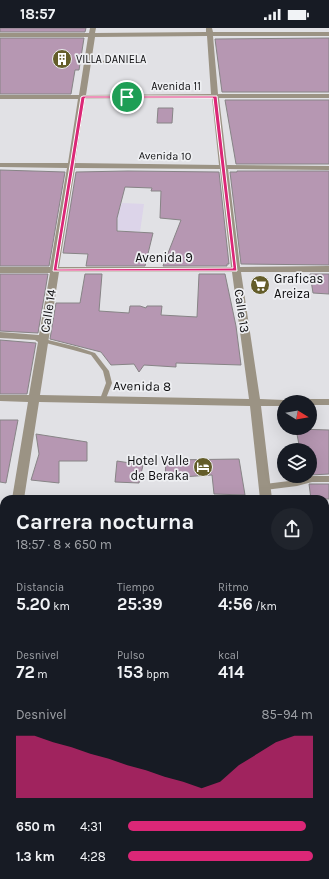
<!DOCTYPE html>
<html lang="es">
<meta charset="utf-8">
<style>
:root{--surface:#171b24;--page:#20242c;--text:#f1f3f6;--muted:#9ea1a6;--accent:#db2777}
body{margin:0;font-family:Karla,sans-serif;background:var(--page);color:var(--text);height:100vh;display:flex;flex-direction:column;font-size:15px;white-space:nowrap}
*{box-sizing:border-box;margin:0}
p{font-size:13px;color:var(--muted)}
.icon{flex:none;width:22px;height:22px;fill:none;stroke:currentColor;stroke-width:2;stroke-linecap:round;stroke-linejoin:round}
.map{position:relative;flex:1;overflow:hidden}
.sheet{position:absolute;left:0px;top:467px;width:329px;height:384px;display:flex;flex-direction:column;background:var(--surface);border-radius:12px 12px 0 0;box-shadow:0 4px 16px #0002}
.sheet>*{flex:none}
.needle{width:26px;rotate:101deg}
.buttons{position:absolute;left:277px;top:367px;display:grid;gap:8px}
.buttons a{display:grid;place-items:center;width:40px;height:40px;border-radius:50%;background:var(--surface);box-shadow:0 4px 16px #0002;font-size:20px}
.pin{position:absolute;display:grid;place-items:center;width:34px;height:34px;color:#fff;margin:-17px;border:2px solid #fff;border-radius:50%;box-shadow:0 1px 4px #0007}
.round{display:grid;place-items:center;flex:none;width:42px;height:42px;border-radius:21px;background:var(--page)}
.overview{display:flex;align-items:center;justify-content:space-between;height:68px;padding:0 16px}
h1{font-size:22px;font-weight:700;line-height:30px}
.figures{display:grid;grid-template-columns:repeat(3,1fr);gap:6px;height:68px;padding:4px 16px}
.figures div{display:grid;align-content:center}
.figures b{font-size:17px;font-weight:700}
.figures small{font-size:11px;font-weight:400}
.figures p{font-size:11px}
.chart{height:112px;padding:8px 16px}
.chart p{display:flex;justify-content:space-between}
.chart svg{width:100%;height:72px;margin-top:4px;fill:var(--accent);opacity:.7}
ul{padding:0 16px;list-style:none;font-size:13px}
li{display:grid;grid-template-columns:64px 48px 1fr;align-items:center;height:30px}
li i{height:10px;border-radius:5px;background:var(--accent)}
.status{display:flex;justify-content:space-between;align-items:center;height:28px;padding:0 20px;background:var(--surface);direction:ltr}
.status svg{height:11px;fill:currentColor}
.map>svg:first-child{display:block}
</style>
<div class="status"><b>18:57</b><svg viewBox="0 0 49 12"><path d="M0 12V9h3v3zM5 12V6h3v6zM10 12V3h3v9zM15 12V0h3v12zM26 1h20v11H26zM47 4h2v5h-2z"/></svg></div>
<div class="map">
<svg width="329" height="851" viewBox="0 0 329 851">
<rect width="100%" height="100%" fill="#e1e1e5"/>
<path fill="#dcd4e9" d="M122,175L144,176L140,204L117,202V194L74,192L76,182L119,184Z"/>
<path fill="#b697b2" stroke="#878486" d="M0,0H86L85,4H0Z
M0,10H84L79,42H75L71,66H0Z
M329,10V64H222L215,11Z
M225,72H329V136H236Z
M158,80H173L172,95H157Z
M0,142L65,144L49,238H0Z
M128,143L219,144L229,236H227V238H163L181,192L160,190L161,163H151L152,160L125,159L117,190V203L153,205L145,238H86L88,226L63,225L76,144Z
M237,143H329V237L241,236L230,144H237Z
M0,246H48L38,305L0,303Z
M85,246H102L99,283L129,285L130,278H140L146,280L147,278H162L161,287L197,289L199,246H225L236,298L241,337L176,335V339L144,337L139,344L134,336L111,337L101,324L50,311L56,275H80Z
M310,246H329V266L313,265Z
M0,312L36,315L27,366H0Z
M0,392H18L6,455L0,454Z
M296,401L329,402V446L310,447V422H300Z
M36,406L87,414V433H59V455L31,452L39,426Z
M239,431L245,467L214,466L212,447L165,450L166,432Z
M117,433L143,437L139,455L115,454Z
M309,456H329V471H311Z"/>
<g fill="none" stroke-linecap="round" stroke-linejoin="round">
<path fill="#9b9384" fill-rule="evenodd" d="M141,32L143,33L142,34L89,35L87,34L89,33Z
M44,311L77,319L95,325L109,343L112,355L105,373H101L100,371L106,355L103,343L91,327L73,322L42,314L41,313Z
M312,448H329V454H312L297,458L265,462L261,459L265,456L297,452Z"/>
<path fill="#9b9384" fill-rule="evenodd" d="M90,0H96L95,5L206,4V0H212L213,4H329V8H213L218,66H329V70H219L227,137L329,138V142L228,141L240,239L329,238V244H241L260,371L284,372L289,374H284V378H261L272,471H260L250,378L39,374L24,471H12L28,374L0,373V367H29L38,314L35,312L0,310V304L39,307L50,245H0V239H50L67,140L0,139V135H68L78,71H0V67H79L88,9H0V5H89ZM207,8L211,66L86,67L95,9ZM212,70L219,137L75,135L85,71ZM75,140L220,141L231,239H59ZM59,244H232L249,371L40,367Z
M310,371H329V377H310V374H305Z
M325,550H329V560H325Z
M4,551V585L0,586V552Z
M325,829H329V845H325Z
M0,830H4V846H0Z
M297,847H313L314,851H298Z"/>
</g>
<path fill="#db2777" stroke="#fff" fill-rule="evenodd" d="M83,68H217L237,243H53L81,69ZM85,70H213L233,240L57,241Z"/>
<defs>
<g id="building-disc" transform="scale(1)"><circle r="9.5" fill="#645d2a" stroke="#eeeff2"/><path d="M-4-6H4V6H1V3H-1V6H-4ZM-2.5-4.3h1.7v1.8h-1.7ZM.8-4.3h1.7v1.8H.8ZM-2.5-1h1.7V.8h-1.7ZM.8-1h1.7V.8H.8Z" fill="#fff"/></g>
<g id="supermarket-disc" transform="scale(1)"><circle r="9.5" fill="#645d2a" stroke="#eeeff2"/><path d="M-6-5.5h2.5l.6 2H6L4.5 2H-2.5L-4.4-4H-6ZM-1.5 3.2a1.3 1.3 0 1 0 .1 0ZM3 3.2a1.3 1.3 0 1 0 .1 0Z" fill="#fff"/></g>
<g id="hotel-disc" transform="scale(1)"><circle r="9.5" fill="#645d2a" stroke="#eeeff2"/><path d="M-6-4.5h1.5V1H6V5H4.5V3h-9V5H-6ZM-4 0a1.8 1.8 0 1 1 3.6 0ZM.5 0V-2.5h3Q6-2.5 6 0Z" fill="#fff"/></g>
</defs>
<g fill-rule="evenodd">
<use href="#building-disc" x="62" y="31"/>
<use href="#supermarket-disc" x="260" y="257"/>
<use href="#hotel-disc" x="203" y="439"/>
</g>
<g text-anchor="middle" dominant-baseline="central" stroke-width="3.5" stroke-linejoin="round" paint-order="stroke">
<g font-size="11" fill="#0d0d0f" stroke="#eeeff2" text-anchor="start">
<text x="76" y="31">VILLA DANIELA</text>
</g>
<g font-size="11" fill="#0d0d0f" stroke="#eeeff2">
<text x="176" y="58">Avenida 11</text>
<text transform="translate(165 128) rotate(1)">Avenida 10</text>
</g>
<g font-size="13" fill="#0d0d0f" stroke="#eeeff2">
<text x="164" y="229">Avenida 9</text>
<text transform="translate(48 283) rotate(-81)">Calle 14</text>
<text transform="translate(242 283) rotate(82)">Calle 13</text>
<text transform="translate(142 358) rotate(1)">Avenida 8</text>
</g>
<g font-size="13" fill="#0d0d0f" stroke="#eeeff2" text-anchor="start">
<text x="274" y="250">Graficas<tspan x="274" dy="15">Areiza</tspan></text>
<text x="189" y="432" text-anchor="end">Hotel Valle<tspan x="189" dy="15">de Beraka</tspan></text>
</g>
</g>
</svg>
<div class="buttons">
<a><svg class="needle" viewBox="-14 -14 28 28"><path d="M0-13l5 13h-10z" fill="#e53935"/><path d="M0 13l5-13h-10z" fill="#9ea1a6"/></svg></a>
<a><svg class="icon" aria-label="layers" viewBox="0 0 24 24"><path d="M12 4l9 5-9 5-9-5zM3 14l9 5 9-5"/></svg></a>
</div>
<div class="pin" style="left:127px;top:69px;background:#1e9e55"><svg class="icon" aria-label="arrive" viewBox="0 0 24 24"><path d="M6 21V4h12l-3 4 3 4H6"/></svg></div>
<section class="sheet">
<div class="overview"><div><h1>Carrera nocturna</h1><p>18:57 · 8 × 650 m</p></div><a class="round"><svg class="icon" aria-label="share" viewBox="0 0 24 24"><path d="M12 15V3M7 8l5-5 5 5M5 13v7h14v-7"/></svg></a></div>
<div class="figures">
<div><p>Distancia</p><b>5.20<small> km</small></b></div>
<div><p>Tiempo</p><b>25:39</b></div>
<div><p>Ritmo</p><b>4:56<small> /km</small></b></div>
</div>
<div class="figures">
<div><p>Desnivel</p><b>72<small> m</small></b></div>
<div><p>Pulso</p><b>153<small> bpm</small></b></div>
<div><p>kcal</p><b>414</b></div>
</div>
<div class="chart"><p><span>Desnivel</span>85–94 m</p>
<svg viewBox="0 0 160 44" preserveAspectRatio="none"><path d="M0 44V6L10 6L20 10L30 13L40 17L50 20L60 24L70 27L80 31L90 34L100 38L110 34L120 24L130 17L140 10L150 6L160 6V44z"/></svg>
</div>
<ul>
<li><b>650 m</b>4:31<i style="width:96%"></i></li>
<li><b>1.3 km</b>4:28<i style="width:100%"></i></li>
</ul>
</section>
</div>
